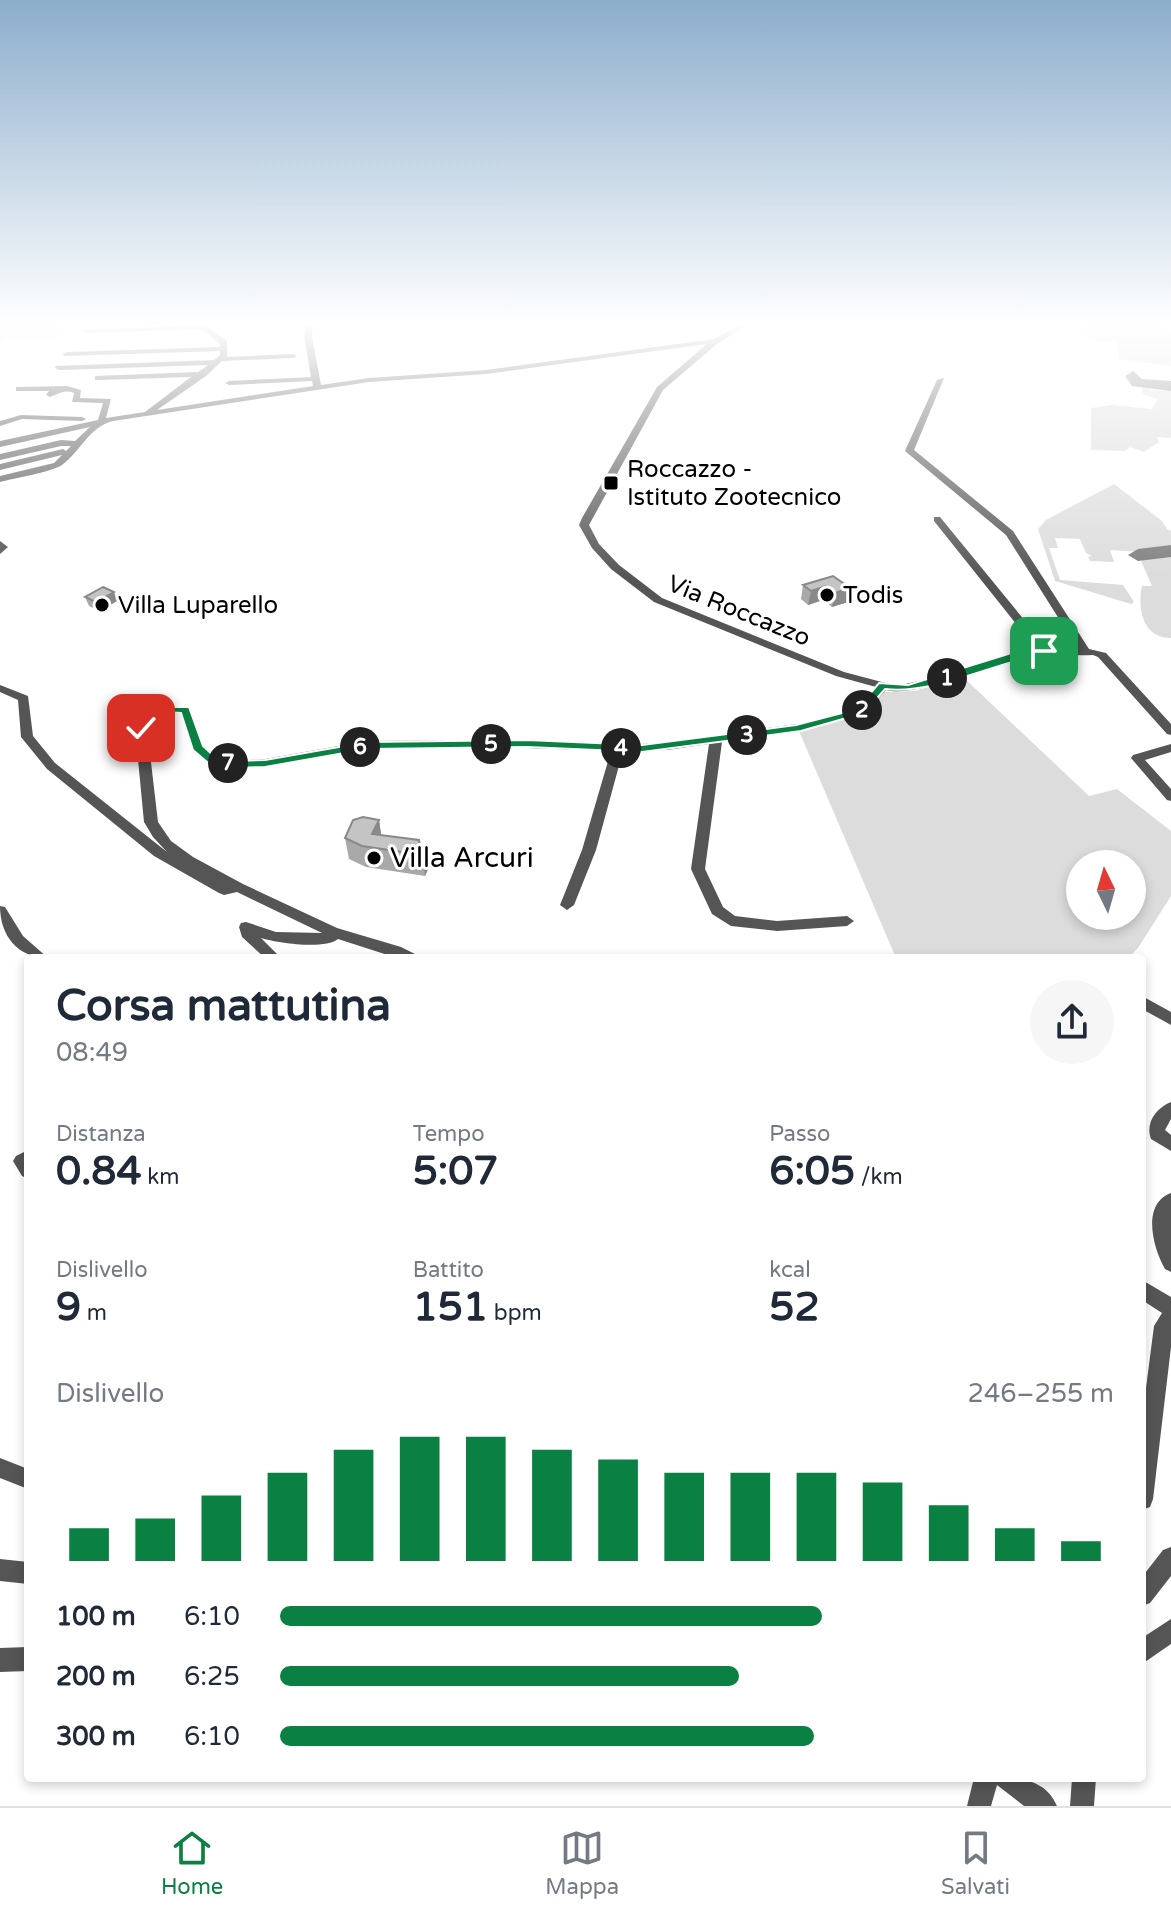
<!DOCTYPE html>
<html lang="it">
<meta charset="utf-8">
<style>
:root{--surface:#fff;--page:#f6f6f7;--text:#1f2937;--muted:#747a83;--line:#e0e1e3;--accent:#0b8043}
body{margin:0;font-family:"Varela Round",sans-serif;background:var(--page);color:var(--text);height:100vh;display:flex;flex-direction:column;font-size:30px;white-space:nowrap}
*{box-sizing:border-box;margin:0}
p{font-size:26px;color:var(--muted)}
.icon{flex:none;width:44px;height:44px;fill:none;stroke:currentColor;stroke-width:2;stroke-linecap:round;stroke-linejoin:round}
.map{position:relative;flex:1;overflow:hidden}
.panel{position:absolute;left:24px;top:954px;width:1122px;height:828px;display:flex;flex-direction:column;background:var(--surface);border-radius:8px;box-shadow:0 4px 12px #0003}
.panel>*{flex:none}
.needle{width:52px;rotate:355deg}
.controls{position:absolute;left:1066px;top:850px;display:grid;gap:16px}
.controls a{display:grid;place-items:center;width:80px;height:80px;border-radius:50%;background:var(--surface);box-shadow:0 4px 12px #0003;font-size:40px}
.pin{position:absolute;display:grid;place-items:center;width:68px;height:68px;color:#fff;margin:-34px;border-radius:16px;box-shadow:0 4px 12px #0006}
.km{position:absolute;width:40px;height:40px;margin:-20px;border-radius:50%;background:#222;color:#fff;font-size:22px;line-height:40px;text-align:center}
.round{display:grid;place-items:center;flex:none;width:84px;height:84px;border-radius:42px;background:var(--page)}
.overview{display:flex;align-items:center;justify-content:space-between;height:136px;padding:0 32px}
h1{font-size:44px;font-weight:700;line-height:60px}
.metrics{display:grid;grid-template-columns:repeat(3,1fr);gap:12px;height:136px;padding:8px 32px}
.metrics div{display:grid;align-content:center}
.metrics b{font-size:40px;font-weight:700}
.metrics small{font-size:22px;font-weight:400}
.metrics p{font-size:22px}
.chart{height:224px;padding:16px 32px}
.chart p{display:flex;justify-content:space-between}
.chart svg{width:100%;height:144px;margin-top:8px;stroke:var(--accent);stroke-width:6}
ul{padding:0 32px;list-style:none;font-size:26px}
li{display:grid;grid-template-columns:128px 96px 1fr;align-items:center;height:60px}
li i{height:20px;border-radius:10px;background:var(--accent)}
.menu{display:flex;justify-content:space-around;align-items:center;height:112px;border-top:2px solid var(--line);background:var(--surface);font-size:22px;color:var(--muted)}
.menu a{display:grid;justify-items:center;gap:4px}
.menu .current{color:var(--accent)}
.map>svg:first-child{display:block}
</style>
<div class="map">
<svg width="1171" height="1806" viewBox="0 0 1171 1806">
<rect width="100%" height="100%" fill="#fff"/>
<path fill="#dcdcdc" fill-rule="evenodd" d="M0,325H62L55,338H6L0,344Z
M1082,325H1161L1171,331V366L1119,359L1117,341H1090Z
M1141,385L1151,386L1150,390L1166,391L1162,387L1171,388V438L1157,437L1159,442L1144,452L1130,447L1125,451L1091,450V408L1112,405L1152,409L1158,399L1143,394Z
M1114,484L1162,521L1167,529L1171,531V549L1143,552L1110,550L1114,562L1090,561L1088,557L1092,556L1086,553L1080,539L1055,538L1058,548H1049L1060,580L1123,585L1134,602L1131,604L1055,581L1038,529L1046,520Z
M1171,555V638C1143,638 1137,609 1142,586H1152L1141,561L1145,558Z
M962,676L1089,796L1117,789L1171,831V896L1138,948L1128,958H896L799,731L866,711L881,692L915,691ZM1080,864H1132V916H1080Z"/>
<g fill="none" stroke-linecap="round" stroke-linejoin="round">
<path fill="#808080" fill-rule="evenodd" d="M1133,371L1142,379L1171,381V391L1132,386L1125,376Z
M1171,545V557L1138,561L1128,555L1138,549Z"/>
<path fill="#555" fill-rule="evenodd" d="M205,325L227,341V357L293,354L297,356L293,358L222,361L206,376L157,410L313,386L312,381L229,385L225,383L229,381L311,377L304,336L306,325H313L312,336L321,385L369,378L486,370L714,339L740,325H749L718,343L663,390L589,525L599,544L619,565L662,598L844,672L897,686L935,677L1021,651L1037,650L934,521V517H940L1048,649H1078L1006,535L905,451L937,380L944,378L914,450L1013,531L1089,649L1106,653L1171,724V735L1167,734L1098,657L1093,655C1071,656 1046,653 1024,657C988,664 920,698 886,690L865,713L797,732L722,742L705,869L723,907L735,916L777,921L847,916L854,921L847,926L777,931L731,926L712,914L691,869L709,744L667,750L623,751L596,850L574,905L567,910L560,905L582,850L611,751L527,748L367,749L265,767L234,769L207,762L193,750L180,712H157L148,719L147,728L158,822L171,841L193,857L243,884L337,928L401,947L415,954L417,958H397L338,939C325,950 277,943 261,938L281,958H265L242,937L239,927L241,923L246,922L276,932L322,933L237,892L224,895L219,893L154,856L47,769L21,737L18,700L0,692V685L28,696L33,736L55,763L167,852L153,837L144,822L135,728L138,716L154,706L189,707L203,745L215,756L234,761L265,759L367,741L527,740L642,744L667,742L797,724L841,714L857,709L876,687L836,676L654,602L611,569L592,548L579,525L582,518L657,387L707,344L486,374L369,382L113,421C89,427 81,451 62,465C52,472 14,478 0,482V476L54,463L62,455L0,470V464L63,449L66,451L71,446H61L0,460V454L61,440L75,441L90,427L0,447V441L98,420L103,403L72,402L74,393C63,389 59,394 50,397L46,395L49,391H16V387L67,386L81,390L80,398L111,399L106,418L145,412L191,377L98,380H95V376L198,372L208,365L59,370L55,368L56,366L214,360L220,355V351L64,356L63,354L67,352L220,347V344L202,329L84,333L82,330Z
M21,415L82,417L86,419L82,421L22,419L0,426V421Z
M0,541L8,547L0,554Z
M1171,744V752L1145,760L1171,789V801L1167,800L1131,758L1133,755Z
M0,906L5,907L23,936L48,958C18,958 0,936 0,906Z
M1142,996L1171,1012V1025L1142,1009Z
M1171,1102V1119L1165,1130L1171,1135V1151L1151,1139C1145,1123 1156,1108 1171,1102Z
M28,1150V1179L22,1176L13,1161L16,1156Z
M1171,1193V1272L1165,1269C1153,1248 1141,1204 1171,1193Z
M1142,1280L1171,1297V1347L1153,1499L1150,1507L1142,1510V1419L1154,1326L1162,1313L1142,1300Z
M0,1458L28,1469V1489L0,1478Z
M1171,1547V1576L1150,1603L1142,1606V1577L1163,1550Z
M0,1559L28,1562V1584L0,1581Z
M1171,1619V1644L1142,1664V1638Z
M28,1647V1671L0,1672V1648Z
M974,1778C1004,1778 1043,1772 1057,1806H1024L997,1785L991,1806H967Z
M1072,1778H1096L1094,1806H1070Z"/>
</g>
<path fill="#a9a9a9" d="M803,585L850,588L848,602L832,607L823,600L808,605L801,599Z
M85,597L117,601L100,611L89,606Z
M379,820L381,835L426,846L429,867L425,876L366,867L349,859L345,838Z"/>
<path fill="#898989" d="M826,586L823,600L808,605L811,591Z
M850,588L848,602L832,607L835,593Z
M114,592L117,601L100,611L96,602Z
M379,820L382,840L372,834Z
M426,846L429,867L425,876L422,855Z"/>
<path fill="#c4c4c4" stroke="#898989" stroke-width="2" d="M833,576L850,588L835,593L826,586L811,591L803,585Z
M103,587L114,592L96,602L85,597Z
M363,817L379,820L372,834L419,840L420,846H426L422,855L362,846L345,838L353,820Z"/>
<linearGradient id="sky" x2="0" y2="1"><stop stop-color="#8cadcc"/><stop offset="0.56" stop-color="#fff"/><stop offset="1" stop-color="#fff" stop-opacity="0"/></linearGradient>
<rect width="1171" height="578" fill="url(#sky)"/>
<path fill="#0b8043" stroke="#fff" stroke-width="2" d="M1044,648L1049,651L1047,653C997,662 933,695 885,689L864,713L801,731L642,752L527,747L367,749L265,767L234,768L207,762L193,750L181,713C159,712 152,708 145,730L136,728L137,718L150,707H189L203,746L215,757L234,761L265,760L367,742L527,740L642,745L796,725L857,709L879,683L908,685L1021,650Z"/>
<g fill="#000" stroke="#fff" stroke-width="3">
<rect x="603" y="475" width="16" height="16" rx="4"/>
<circle cx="827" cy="595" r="8"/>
<circle cx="102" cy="605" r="8"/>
<circle cx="374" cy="858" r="8"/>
</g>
<g text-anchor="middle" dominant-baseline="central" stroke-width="6" stroke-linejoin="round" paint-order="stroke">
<g font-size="24" fill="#000" stroke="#fff" text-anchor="start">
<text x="627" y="469">Roccazzo -<tspan x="627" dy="28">Istituto Zootecnico</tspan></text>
<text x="843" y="595">Todis</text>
<text x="118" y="605">Villa Luparello</text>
</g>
<g font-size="24" fill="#000" stroke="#fff">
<text transform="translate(739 611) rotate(22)">Via Roccazzo</text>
</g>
<g font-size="28" fill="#000" stroke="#fff" text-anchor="start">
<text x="390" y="858">Villa Arcuri</text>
</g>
</g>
</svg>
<div class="controls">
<a><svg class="needle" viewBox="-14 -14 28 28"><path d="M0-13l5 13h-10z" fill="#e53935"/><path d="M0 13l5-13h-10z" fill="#747a83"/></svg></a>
</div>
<div class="pin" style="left:1044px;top:651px;background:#1e9e55"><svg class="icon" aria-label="arrive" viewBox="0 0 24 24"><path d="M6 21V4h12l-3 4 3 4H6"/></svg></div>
<div class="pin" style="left:141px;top:728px;background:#d93025"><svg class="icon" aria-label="check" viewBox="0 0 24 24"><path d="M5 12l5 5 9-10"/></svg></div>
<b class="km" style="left:947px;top:678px">1</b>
<b class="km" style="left:862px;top:710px">2</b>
<b class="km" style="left:747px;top:735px">3</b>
<b class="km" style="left:621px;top:748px">4</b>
<b class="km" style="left:491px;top:744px">5</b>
<b class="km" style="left:360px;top:747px">6</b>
<b class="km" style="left:228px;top:763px">7</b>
<section class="panel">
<div class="overview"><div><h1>Corsa mattutina</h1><p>08:49</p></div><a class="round"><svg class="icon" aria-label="share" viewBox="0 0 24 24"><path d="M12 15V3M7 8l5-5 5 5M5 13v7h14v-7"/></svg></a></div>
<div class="metrics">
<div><p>Distanza</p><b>0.84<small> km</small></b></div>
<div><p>Tempo</p><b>5:07</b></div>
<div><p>Passo</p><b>6:05<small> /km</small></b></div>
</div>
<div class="metrics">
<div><p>Dislivello</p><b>9<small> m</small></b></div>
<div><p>Battito</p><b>151<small> bpm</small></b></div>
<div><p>kcal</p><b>52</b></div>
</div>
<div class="chart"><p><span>Dislivello</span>246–255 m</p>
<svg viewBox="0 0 160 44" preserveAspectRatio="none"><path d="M5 44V34M15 44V31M25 44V24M35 44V17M45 44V10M55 44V6M65 44V6M75 44V10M85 44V13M95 44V17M105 44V17M115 44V17M125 44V20M135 44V27M145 44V34M155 44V38"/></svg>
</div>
<ul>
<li><b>100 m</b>6:10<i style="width:65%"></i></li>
<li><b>200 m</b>6:25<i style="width:55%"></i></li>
<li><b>300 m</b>6:10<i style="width:64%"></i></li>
</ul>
</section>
</div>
<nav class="menu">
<a class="current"><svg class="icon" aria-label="home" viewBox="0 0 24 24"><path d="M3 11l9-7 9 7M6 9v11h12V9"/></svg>Home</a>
<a><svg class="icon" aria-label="map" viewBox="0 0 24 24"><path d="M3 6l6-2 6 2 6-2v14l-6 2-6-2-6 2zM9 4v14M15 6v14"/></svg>Mappa</a>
<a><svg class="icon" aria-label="saved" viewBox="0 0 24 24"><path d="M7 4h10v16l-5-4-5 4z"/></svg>Salvati</a>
</nav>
